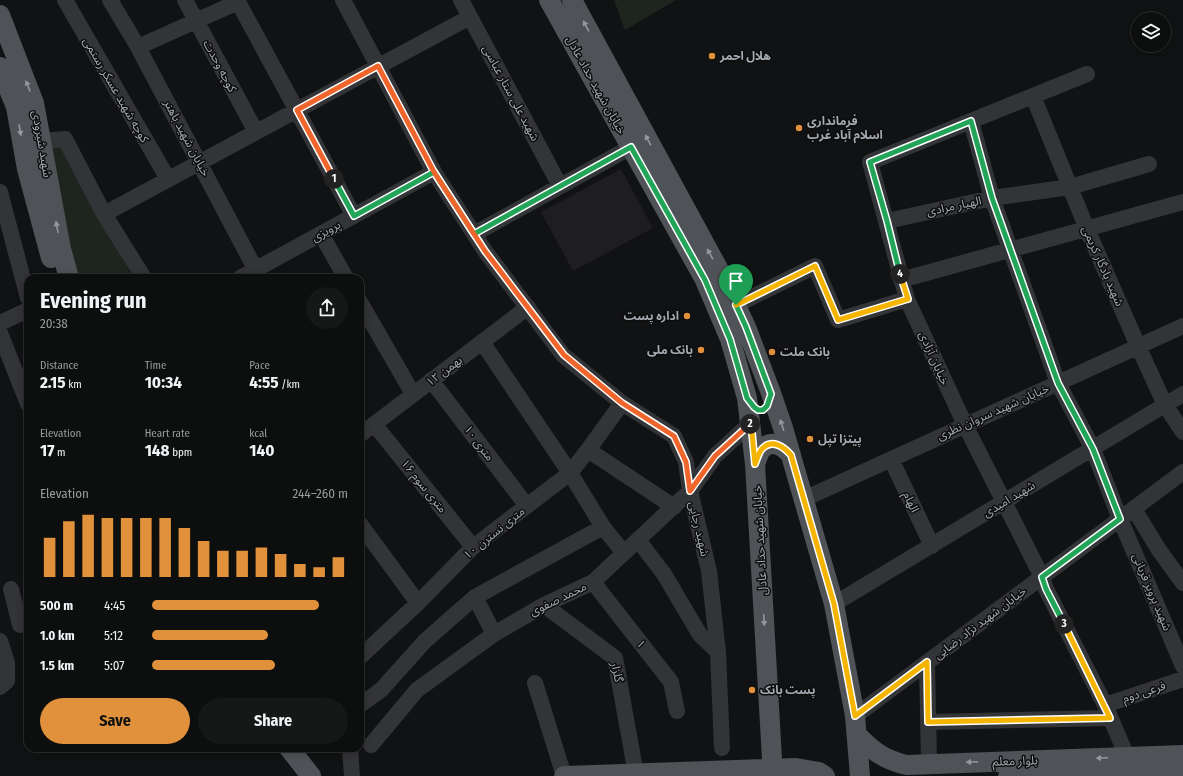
<!DOCTYPE html>
<meta charset="utf-8">
<style>
:root{--surface:#0d0e0e;--page:#161717;--text:#f1f3f6;--muted:#9a9c9e;--line:#2d2e2e;--accent:#e1913b}
body{margin:0;font-family:"Fira Sans Condensed","Noto Sans Arabic",sans-serif;background:var(--page);color:var(--text);height:100vh;display:flex;flex-direction:column;font-size:15px;white-space:nowrap}
*{box-sizing:border-box;margin:0}
p{font-size:13px;color:var(--muted)}
.icon{flex:none;width:22px;height:22px;fill:none;stroke:currentColor;stroke-width:2;stroke-linecap:round;stroke-linejoin:round}
.map{position:relative;flex:1;overflow:hidden}
.panel{position:absolute;left:24px;top:274px;width:340px;height:478px;display:flex;flex-direction:column;background:var(--surface);border-radius:12px;box-shadow:0 2px 10px #0003,0 0 0 1px var(--line)}
.panel>*{flex:none}
.fabs{position:absolute;left:1131px;top:12px;display:grid;gap:8px}
.fabs a{display:grid;place-items:center;width:40px;height:40px;border-radius:50%;background:var(--surface);box-shadow:0 2px 10px #0003,0 0 0 1px var(--line);font-size:20px}
.pin{position:absolute;display:grid;place-items:center;width:34px;height:34px;color:#fff;margin:-41px -17px;border-radius:50% 50% 50% 0;rotate:-45deg;box-shadow:0 0 4px #0007}
.pin .icon{rotate:45deg}
.km{position:absolute;width:20px;height:20px;margin:-10px;border-radius:50%;background:#222;color:#fff;font-size:11px;line-height:20px;text-align:center}
.round{display:grid;place-items:center;flex:none;width:42px;height:42px;border-radius:21px;background:var(--page)}
.head{display:flex;align-items:center;justify-content:space-between;height:68px;padding:0 16px}
h1{font-size:22px;font-weight:700;line-height:30px}
.metrics{display:grid;grid-template-columns:repeat(3,1fr);gap:6px;height:68px;padding:4px 16px}
.metrics div{display:grid;align-content:center}
.metrics b{font-size:17px;font-weight:700}
.metrics small{font-size:11px;font-weight:400}
.metrics p{font-size:11px}
.chart{height:112px;padding:8px 16px}
.chart p{display:flex;justify-content:space-between}
.chart svg{width:100%;height:72px;margin-top:4px;stroke:var(--accent);stroke-width:6}
.button{display:flex;gap:8px;margin-top:auto;padding:8px 16px}
.button a{flex:1;height:46px;border-radius:24px;background:var(--accent);color:#111;font-size:16px;font-weight:700;line-height:46px;text-align:center}
.button a+a{background:var(--page);color:var(--text)}
ul{padding:0 16px;list-style:none;font-size:13px}
li{display:grid;grid-template-columns:64px 48px 1fr;align-items:center;height:30px}
li i{height:10px;border-radius:5px;background:var(--accent)}
.map>svg:first-child{display:block}
</style>
<div class="map">
<svg width="1183" height="776" viewBox="0 0 1183 776">
<rect width="100%" height="100%" fill="#111213"/>
<path fill="#1e1e20" d="M621,169L653,228L573,271L541,212Z"/>
<path fill="#1e251e" d="M614,0H676L625,30Z
M64,145L133,278H73L43,148Z"/>
<g fill="none" stroke-linecap="round" stroke-linejoin="round">
<path stroke="#333437" stroke-width="16" d="M65,0L168,179
M110,0L138,47L260,278
M185,0L256,132
M237,0L354,216
M343,0L434,172L485,251L563,355L622,403L674,436L686,462L690,491L709,571L718,652L722,748
M461,0L560,186
M138,47L238,2
M1087,74L870,162L907,299L965,425L1042,577L1046,589L1105,705L1131,766
M1033,96L1087,229L1138,346L1165,405L1183,432
M971,121L992,198L1058,383L1093,449L1120,519L1183,666
M41,141L65,139L104,214L144,278
M0,192L28,298
M104,214L470,17
M887,221L992,198L1070,187L1149,164
M321,234L346,278
M474,234L631,147
M240,278L434,172
M901,280L1183,202
M360,302L413,394
M736,305L815,266L838,320L907,299
M0,323L28,310
M0,333L28,404
M482,342L570,473L603,527L624,553
M431,380L527,506
M374,424L473,547
M360,435L528,307
M588,450L674,507
M891,459L932,546
M804,499L1183,326
M1134,509L1159,550L1183,583
M360,524L418,603
M638,540L664,574L700,635L718,652
M593,582L671,682L677,711
M11,589L20,625
M475,597L494,634
M834,604L1183,394
M544,605L615,658L636,774
M0,641L7,663V681L0,687
M360,657L418,603L473,547L570,473L588,450L622,403
M927,662L929,764
M535,683L564,776
M360,705L381,690L425,641L475,597L603,527
M1105,705L1183,679
M855,716L1183,472
M928,722L1110,718
M371,745L417,690L494,634L544,605L593,582L690,491L715,456L751,423
M350,748L352,776"/>
<path stroke="#4f5256" stroke-width="20" d="M549,0L705,280L730,339L747,398L755,464L773,776
M572,0L720,272L746,327L771,393L783,428L834,604L855,716L860,776
M0,15L34,103L61,249L69,278
M0,67L16,107L27,169L51,258
M755,464C757,459 759,452 762,449C772,438 784,447 791,455
M857,735C873,751 884,760 907,765L1183,755
M289,748L311,776
M564,776L796,768L819,772L825,776
M1008,776L1136,774L1183,771"/>
</g>
<defs><path id="oneway-solid" d="M-6-.8H1V-3.2L6.5 0L1 3.2V.8H-6Z"/></defs>
<g fill="#9398a0">
<use href="#oneway-solid" transform="translate(586 26) rotate(-118)"/>
<use href="#oneway-solid" transform="translate(28 86) rotate(-111)"/>
<use href="#oneway-solid" transform="translate(20 130) rotate(80)"/>
<use href="#oneway-solid" transform="translate(648 140) rotate(-118)"/>
<use href="#oneway-solid" transform="translate(57 227) rotate(-100)"/>
<use href="#oneway-solid" transform="translate(710 254) rotate(-119)"/>
<use href="#oneway-solid" transform="translate(782 425) rotate(-108)"/>
<use href="#oneway-solid" transform="translate(764 620) rotate(87)"/>
<use href="#oneway-solid" transform="translate(1102 758) rotate(178)"/>
<use href="#oneway-solid" transform="translate(972 762) rotate(178)"/>
</g>
<g fill="none" stroke-linecap="round" stroke-linejoin="round">
<g stroke="#fff" stroke-width="8">
<path id="split-1" d="M334,179L354,216L434,172L474,234L631,147L705,280L730,339L747,398L754,407L758,410H763L767,406L771,394L746,327L736,305"/>
</g>
<g stroke="#fff" stroke-width="8">
<path id="split-2" d="M334,179L297,110L378,66L434,172L485,251L564,355L622,403L674,436L686,462L690,491L715,456L750,424"/>
</g>
<g stroke="#fff" stroke-width="8">
<path id="split-3" d="M750,424L751,423L755,464C757,459 759,452 762,449C772,438 784,447 791,455L834,604L855,716L927,662L928,722L1110,718L1064,624"/>
</g>
<g stroke="#fff" stroke-width="8">
<path id="split-4" d="M900,274L887,221L870,162L971,121L992,198L1058,383L1093,449L1120,519L1042,577L1046,589L1064,624"/>
</g>
<g stroke="#fff" stroke-width="8">
<path id="split-5" d="M736,305L815,266L838,320L908,299L900,274"/>
</g>
<use href="#split-1" stroke="#22a559" stroke-width="5"/>
<use href="#split-2" stroke="#f0652b" stroke-width="5"/>
<use href="#split-3" stroke="#f5b400" stroke-width="5"/>
<use href="#split-4" stroke="#22a559" stroke-width="5"/>
<use href="#split-5" stroke="#f5b400" stroke-width="5"/>
</g>
<g fill="#e1913b" stroke="#0d0d0e" stroke-width="1.5">
<circle cx="712" cy="56" r="4"/>
<circle cx="799" cy="128" r="4"/>
<circle cx="687" cy="316" r="4"/>
<circle cx="701" cy="350" r="4"/>
<circle cx="772" cy="352" r="4"/>
<circle cx="810" cy="439" r="4"/>
<circle cx="752" cy="690" r="4"/>
</g>
<g text-anchor="middle" dominant-baseline="central" stroke-width="3" stroke-linejoin="round" paint-order="stroke">
<g font-size="12" font-weight="bold" fill="#a4aab2" stroke="#0d0d0e" text-anchor="start">
<text x="720" y="56">هلال احمر</text>
<text x="807" y="121">فرمانداری<tspan x="807" dy="14">اسلام آباد غرب</tspan></text>
<text x="679" y="316" text-anchor="end">اداره پست</text>
<text x="693" y="350" text-anchor="end">بانک ملی</text>
<text x="780" y="352">بانک ملت</text>
<text x="818" y="439">پیتزا تپل</text>
<text x="760" y="690">پست بانک</text>
</g>
<g font-size="12" fill="#a4aab2" stroke="#0d0d0e">
<text transform="translate(220 66) rotate(62)">کوچه وحدت</text>
<text transform="translate(596 85) rotate(61)">خیابان شهید حداد عادل</text>
<text transform="translate(116 90) rotate(60)">کوچه شهید عسکر رستمی</text>
<text transform="translate(511 93) rotate(62)">شهید علی ستار عباسی</text>
<text transform="translate(187 138) rotate(62)">خیابان شهید باهنر</text>
<text transform="translate(42 144) rotate(80)">شهید شیرودی</text>
<text transform="translate(954 206) rotate(-12)">الهیار مرادی</text>
<text transform="translate(326 231) rotate(-29)">پرویزی</text>
<text transform="translate(1103 266) rotate(66)">شهید یادگار کریمی</text>
<text transform="translate(934 358) rotate(66)">خیابان آزادی</text>
<text transform="translate(444 371) rotate(-37)">۱۲ بهمن</text>
<text transform="translate(993 412) rotate(-24)">خیابان شهید سروان نظری</text>
<text transform="translate(479 443) rotate(53)">۱۰ متری</text>
<text transform="translate(424 486) rotate(51)">۱۶ متری سوم</text>
<text transform="translate(1009 499) rotate(-31)">شهید امیدی</text>
<text transform="translate(911 502) rotate(65)">الهام</text>
<text transform="translate(699 529) rotate(77)">شهید رجایی</text>
<text transform="translate(494 533) rotate(-39)">۱۰ متری نسترن</text>
<text transform="translate(760 540) rotate(-93)">خیابان شهید حداد عادل</text>
<text transform="translate(1152 592) rotate(67)">شهید پرویز قربانی</text>
<text transform="translate(558 599) rotate(-26)">محمد صفوی</text>
<text transform="translate(980 623) rotate(-37)">خیابان شهید نژاد رضایی</text>
<text transform="translate(641 644) rotate(52)">۱</text>
<text transform="translate(617 672) rotate(78)">گلزار</text>
<text transform="translate(1144 692) rotate(-18)">فرعی دوم</text>
<text transform="translate(1015 761) rotate(-2)">بلوار معلم</text>
</g>
</g>
</svg>
<div class="fabs">
<a><svg class="icon" aria-label="layers" viewBox="0 0 24 24"><path d="M12 4l9 5-9 5-9-5zM3 14l9 5 9-5"/></svg></a>
</div>
<div class="pin" style="left:736px;top:305px;background:#1e9e55"><svg class="icon" aria-label="arrive" viewBox="0 0 24 24"><path d="M6 21V4h12l-3 4 3 4H6"/></svg></div>
<b class="km" style="left:334px;top:179px">1</b>
<b class="km" style="left:750px;top:424px">2</b>
<b class="km" style="left:1064px;top:624px">3</b>
<b class="km" style="left:900px;top:274px">4</b>
<section class="panel">
<div class="head"><div><h1>Evening run</h1><p>20:38</p></div><a class="round"><svg class="icon" aria-label="share" viewBox="0 0 24 24"><path d="M12 15V3M7 8l5-5 5 5M5 13v7h14v-7"/></svg></a></div>
<div class="metrics">
<div><p>Distance</p><b>2.15<small> km</small></b></div>
<div><p>Time</p><b>10:34</b></div>
<div><p>Pace</p><b>4:55<small> /km</small></b></div>
</div>
<div class="metrics">
<div><p>Elevation</p><b>17<small> m</small></b></div>
<div><p>Heart rate</p><b>148<small> bpm</small></b></div>
<div><p>kcal</p><b>140</b></div>
</div>
<div class="chart"><p><span>Elevation</span>244–260 m</p>
<svg viewBox="0 0 160 44" preserveAspectRatio="none"><path d="M5 44V20M15 44V10M25 44V6M35 44V8M45 44V8M55 44V8M65 44V8M75 44V14M85 44V22M95 44V28M105 44V28M115 44V26M125 44V30M135 44V36M145 44V38M155 44V32"/></svg>
</div>
<ul>
<li><b>500 m</b>4:45<i style="width:85%"></i></li>
<li><b>1.0 km</b>5:12<i style="width:59%"></i></li>
<li><b>1.5 km</b>5:07<i style="width:63%"></i></li>
</ul>
<div class="button"><a>Save</a><a>Share</a></div>
</section>
</div>
